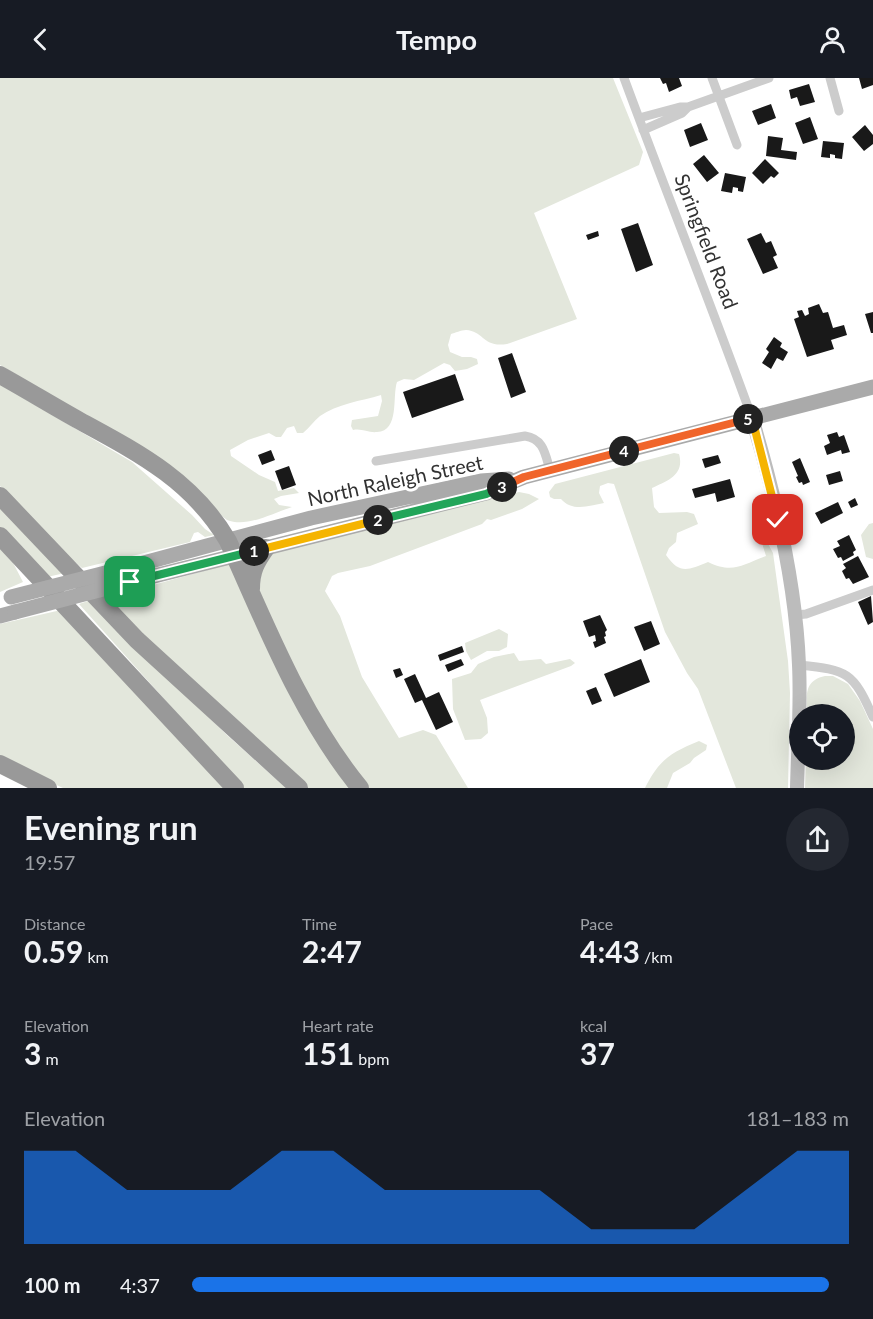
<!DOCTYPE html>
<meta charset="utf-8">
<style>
:root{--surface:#171b24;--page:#242831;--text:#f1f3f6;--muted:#9ea1a6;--accent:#1a73e8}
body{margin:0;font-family:Lato,sans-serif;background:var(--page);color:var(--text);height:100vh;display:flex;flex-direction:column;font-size:22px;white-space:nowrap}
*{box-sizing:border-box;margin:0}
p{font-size:20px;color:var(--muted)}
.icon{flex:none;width:33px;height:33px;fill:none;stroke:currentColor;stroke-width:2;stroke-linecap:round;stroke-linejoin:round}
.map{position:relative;height:710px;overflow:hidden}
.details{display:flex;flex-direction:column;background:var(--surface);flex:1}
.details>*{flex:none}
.controls{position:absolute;left:789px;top:626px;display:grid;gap:12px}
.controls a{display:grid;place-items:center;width:66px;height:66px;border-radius:50%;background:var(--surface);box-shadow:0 6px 24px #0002;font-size:30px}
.pin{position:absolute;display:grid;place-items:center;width:51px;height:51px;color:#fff;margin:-26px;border-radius:12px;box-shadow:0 3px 9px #0006}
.km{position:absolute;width:30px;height:30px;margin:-15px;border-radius:50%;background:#222;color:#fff;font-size:16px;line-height:30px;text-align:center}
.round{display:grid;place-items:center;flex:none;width:63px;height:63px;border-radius:32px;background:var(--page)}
.head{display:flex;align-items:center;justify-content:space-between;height:102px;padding:0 24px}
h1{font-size:33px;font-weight:700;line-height:45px}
.figures{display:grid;grid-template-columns:repeat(3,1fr);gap:9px;height:102px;padding:6px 24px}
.figures div{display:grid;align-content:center}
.figures b{font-size:30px;font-weight:700}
.figures small{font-size:16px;font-weight:400}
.figures p{font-size:16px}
.chart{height:168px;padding:12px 24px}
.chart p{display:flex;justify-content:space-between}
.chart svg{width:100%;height:108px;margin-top:6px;fill:var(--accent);opacity:.7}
ul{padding:0 24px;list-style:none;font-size:20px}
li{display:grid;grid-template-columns:96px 72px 1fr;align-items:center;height:45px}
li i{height:15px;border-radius:8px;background:var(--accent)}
header{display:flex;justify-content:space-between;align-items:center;height:78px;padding:0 24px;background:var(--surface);font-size:27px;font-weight:700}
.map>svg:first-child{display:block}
</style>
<header><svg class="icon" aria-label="back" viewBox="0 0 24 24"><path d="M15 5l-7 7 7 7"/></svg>Tempo<svg class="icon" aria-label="person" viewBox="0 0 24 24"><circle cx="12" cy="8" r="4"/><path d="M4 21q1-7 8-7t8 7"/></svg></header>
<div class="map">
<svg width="873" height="710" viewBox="0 0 873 710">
<rect width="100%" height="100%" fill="#fff"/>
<path fill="#e3e7dc" d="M0,0H613L643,74L639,87L534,135L577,241L507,266C483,270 484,253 466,252C461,252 455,255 451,256L448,267L450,274L462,279H471L477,281L478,286L467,291L455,293L450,287L444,285L414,302L404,301L397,304C392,318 400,353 377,354C368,355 362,350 353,352L351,348L352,342L378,338L382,323L381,317C361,323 337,326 320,338C314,343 309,350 303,355H297L294,348L287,350L281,359H276L269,355L248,362L230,372L231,378L259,397L275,404L278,413L294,410L299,415L281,418L274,421L279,427L292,429C273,435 247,450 227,442L122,359L0,287Z
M0,302L3,308L132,384L192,437L205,451L214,457L205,459L198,454L194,455L190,464L82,490L63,474L0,408Z
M674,375L679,376C685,397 667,403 652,410L654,429L659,435L687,434L694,436L698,446L677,455L676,464L669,470L666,477C680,497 688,492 708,484C733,496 742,487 766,478L761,462H766L773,475L788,583L790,615L788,710H736L698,611L687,595L665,554L614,406L608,405L600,408L599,415L604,425C589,428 572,434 561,421H554L550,419L549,414L555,406Z
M519,414L529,416L539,421L522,431L491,442L487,441L482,446L370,488L338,495L332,498L325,513L340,538L362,599L399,660L423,652L436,657L468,710H365L307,620L258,512L260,486L268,478L277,474Z
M0,426L65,495L47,499L0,451Z
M873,445V481L866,479L861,457L869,446Z
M0,468L9,477L23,504L0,514Z
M229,486L355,710H308L173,586L106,520Z
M88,523L228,658L286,710H244L79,526Z
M61,532L224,710H63L0,681V546Z
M499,551L508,556L507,569L499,573H487L471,582L466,573L465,565Z
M514,575L519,583L541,581L546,586L570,581L575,585L571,588L480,622L487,640L488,655L481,661L465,662L453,631L452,601L471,595L478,586L494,579Z
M825,598H833L848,606L860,623L873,651V710H805L806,681H844V636H807C807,618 803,603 825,598Z
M699,663L707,667L706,672L694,680L690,685L673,695L667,710H645C659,682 670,675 699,663Z"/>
<path fill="#191919" d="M660,0H679L682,8L669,14L666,5L663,6Z
M859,0H873V7L862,11Z
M809,6L815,24L800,28L797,19L791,21L789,12Z
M771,26L776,40L758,47L752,33Z
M810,39L818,61L803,66L795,45Z
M701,45L708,62L690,69L684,52Z
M865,47L873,57V66L864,73L852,59Z
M768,58L783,60L781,72L797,74L796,82L766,78Z
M823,63L844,65L842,81L835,80V77L830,76V80L821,79Z
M704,77L719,95L707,104L693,86Z
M765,81L779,95L774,100L771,98L763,106L752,95Z
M725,95L746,99L743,114L738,113V110L733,109L732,115L721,113Z
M638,145L653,187L636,194L621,151Z
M598,153L599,158L588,162L586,157Z
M761,155L766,165L771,163L777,177L773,179L778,190L763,196L747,161Z
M819,226L823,235L828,234L833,250L844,247L847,257L831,262L834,271L807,279L794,241L799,239L797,233L802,232L805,238L809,236L808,230Z
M873,234V255H871L865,236Z
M774,259L782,265L780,269L788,274L783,283L777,280L771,291L762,285L769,274L766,271Z
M512,275L526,314L511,320L498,280Z
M455,296L464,322L412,340L403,314Z
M837,354L839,359L844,357L850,374L842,376L841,372L827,377L824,368L830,365L827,357Z
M271,372L275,382L262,387L258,377Z
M718,377L721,385L705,390L702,381Z
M800,380L810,404L803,407L802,404L799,405L796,399L798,398L792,384Z
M289,388L296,407L282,412L275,393Z
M840,393L843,403L829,407L826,397Z
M730,401L735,419L717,424L715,415L695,420L692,411Z
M855,420L858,427L851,430L848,424Z
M838,424L843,435L821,446L815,435Z
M849,457L856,472L853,474L854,477L843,483L841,479L838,480L833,471L840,468L837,463Z
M858,478L869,499L853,506L849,500L846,501L842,493L846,490L843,486Z
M871,518L873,544L868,547L858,524Z
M600,537L607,552L605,554L606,558L604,559L606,565L595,570L593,564L596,563L595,557L589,559L583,543Z
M651,543L660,566L644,573L634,549Z
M462,568L464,574L440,583L438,577Z
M461,581L464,587L448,594L445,587Z
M641,581L650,604L614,619L604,596Z
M400,590L403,597L396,600L393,592Z
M415,596L426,620L439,614L453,644L436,652L422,622L415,625L404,601Z
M596,609L602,623L592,627L586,613Z"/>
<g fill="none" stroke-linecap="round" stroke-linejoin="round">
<path stroke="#ccc" stroke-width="9" d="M624,0C666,114 711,226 752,340
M712,0L737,67
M830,0L839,33
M639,40L680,29H688
M643,52L682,35L688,29L769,0
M376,383L525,358C544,361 545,376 550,392
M795,537L806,536L873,512
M799,587C848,592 853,594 873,639"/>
<path stroke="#bcbcbc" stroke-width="14" d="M752,340C775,417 796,506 799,587C801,627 798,669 797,710"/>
<path stroke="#aaa" stroke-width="15" d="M125,490L311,440L481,403L509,401
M130,504L486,415L524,399L873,309
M0,538L15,534"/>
<path stroke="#999" stroke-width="18" d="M0,297C27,312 53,328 80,343C139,375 193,403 228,463C266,547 301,638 360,710
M0,418L137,562L299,710
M0,458L235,710
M251,511C251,493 256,484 266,470
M0,686L48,710"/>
<path stroke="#aaa" stroke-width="15" d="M11,519L125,490
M15,534L130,504"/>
</g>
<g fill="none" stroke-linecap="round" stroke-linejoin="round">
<g stroke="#fff" stroke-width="12">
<path id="split-1" d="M130,504L254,473"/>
</g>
<g stroke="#fff" stroke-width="12">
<path id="split-2" d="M254,473L378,442"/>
</g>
<g stroke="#fff" stroke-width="12">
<path id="split-3" d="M378,442L486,416L502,409"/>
</g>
<g stroke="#fff" stroke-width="12">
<path id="split-4" d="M502,409L524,399L624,373"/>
</g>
<g stroke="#fff" stroke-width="12">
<path id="split-5" d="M624,373L748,341"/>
</g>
<g stroke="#fff" stroke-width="12">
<path id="split-6" d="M748,341L752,340L778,442"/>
</g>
<use href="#split-1" stroke="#22a559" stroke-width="8"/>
<use href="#split-2" stroke="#f5b400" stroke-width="8"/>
<use href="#split-3" stroke="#22a559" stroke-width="8"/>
<use href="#split-4" stroke="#f0652b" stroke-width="8"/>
<use href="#split-5" stroke="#f0652b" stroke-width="8"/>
<use href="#split-6" stroke="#f5b400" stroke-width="8"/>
</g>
<g text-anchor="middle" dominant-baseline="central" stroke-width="6" stroke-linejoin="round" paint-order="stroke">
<g font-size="20" fill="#323232" stroke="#fff">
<text transform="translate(707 163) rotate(69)">Springfield Road</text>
<text transform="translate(395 402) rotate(-12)">North Raleigh Street</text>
</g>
</g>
</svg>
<div class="controls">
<a><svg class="icon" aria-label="locate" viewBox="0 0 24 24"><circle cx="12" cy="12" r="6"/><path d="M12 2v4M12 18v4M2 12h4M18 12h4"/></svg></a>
</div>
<div class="pin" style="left:130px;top:504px;background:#1e9e55"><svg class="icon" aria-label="arrive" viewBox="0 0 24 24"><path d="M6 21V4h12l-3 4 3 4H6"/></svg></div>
<div class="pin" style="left:778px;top:442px;background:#d93025"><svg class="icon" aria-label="check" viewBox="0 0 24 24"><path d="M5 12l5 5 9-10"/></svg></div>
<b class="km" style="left:254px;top:473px">1</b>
<b class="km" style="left:378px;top:442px">2</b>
<b class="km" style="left:502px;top:409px">3</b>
<b class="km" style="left:624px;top:373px">4</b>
<b class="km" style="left:748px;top:341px">5</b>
</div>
<section class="details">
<div class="head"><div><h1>Evening run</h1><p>19:57</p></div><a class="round"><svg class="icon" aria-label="share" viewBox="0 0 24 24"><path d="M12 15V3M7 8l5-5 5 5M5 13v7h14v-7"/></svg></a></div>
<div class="figures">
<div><p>Distance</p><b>0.59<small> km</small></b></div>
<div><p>Time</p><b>2:47</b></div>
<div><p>Pace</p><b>4:43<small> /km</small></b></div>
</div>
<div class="figures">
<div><p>Elevation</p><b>3<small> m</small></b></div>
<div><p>Heart rate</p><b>151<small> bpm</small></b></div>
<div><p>kcal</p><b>37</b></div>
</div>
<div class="chart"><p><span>Elevation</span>181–183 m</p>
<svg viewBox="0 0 160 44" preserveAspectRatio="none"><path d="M0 44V6L10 6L20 22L30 22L40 22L50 6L60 6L70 22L80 22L90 22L100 22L110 38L120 38L130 38L140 22L150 6L160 6V44z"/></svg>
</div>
<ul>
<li><b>100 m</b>4:37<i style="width:97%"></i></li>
</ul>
</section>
